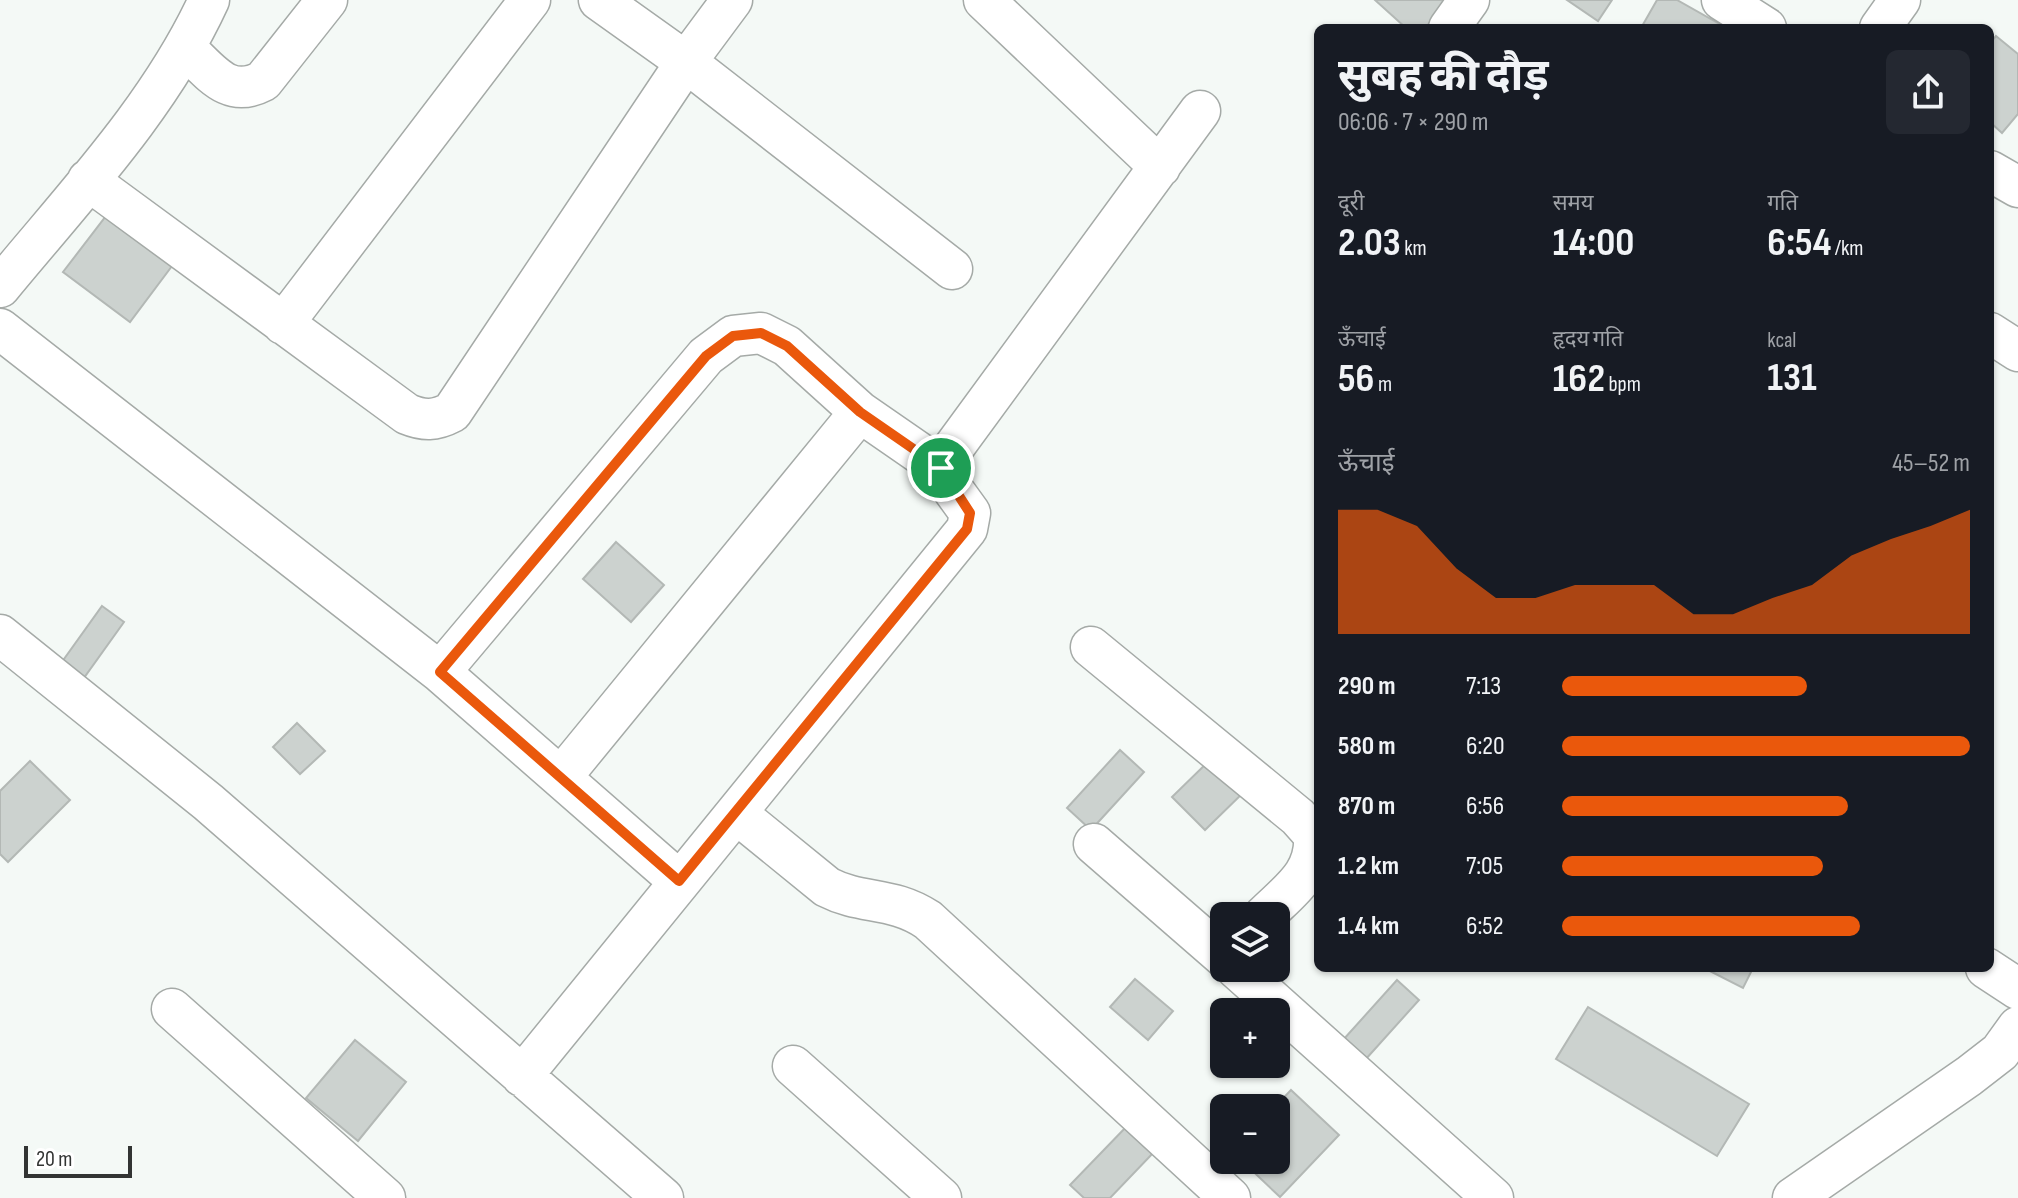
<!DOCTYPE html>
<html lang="hi">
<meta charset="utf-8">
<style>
:root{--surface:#171b24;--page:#242831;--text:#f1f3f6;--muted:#9ea1a6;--accent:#ea580c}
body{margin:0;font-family:"Sofia Sans Condensed","Noto Sans Devanagari",sans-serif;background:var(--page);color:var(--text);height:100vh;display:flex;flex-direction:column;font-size:30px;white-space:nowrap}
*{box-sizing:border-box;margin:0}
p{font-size:26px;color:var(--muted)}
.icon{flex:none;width:44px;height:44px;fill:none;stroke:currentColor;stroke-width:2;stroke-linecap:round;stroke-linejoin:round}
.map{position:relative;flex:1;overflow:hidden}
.details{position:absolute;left:1314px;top:24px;width:680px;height:948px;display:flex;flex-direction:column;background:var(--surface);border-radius:12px;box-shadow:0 2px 6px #0004}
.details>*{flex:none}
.fabs{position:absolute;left:1210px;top:902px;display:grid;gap:16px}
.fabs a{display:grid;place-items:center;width:80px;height:80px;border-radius:12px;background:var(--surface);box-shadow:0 2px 6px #0004;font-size:40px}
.scale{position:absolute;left:24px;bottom:20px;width:108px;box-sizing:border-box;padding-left:8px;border:4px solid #323433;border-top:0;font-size:22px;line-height:28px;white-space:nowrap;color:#323433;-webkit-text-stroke:6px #fff;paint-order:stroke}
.pin{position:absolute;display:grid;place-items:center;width:68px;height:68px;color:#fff;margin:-34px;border:4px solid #fff;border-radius:50%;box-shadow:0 2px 8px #0007}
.round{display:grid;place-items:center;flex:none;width:84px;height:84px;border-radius:12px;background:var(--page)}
.summary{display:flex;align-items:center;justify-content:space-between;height:136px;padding:0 24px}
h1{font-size:44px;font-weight:700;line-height:60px}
.figures{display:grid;grid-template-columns:repeat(3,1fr);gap:12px;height:136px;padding:8px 24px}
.figures div{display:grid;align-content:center}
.figures b{font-size:40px;font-weight:700}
.figures small{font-size:22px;font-weight:400}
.figures p{font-size:22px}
.chart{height:224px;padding:16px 24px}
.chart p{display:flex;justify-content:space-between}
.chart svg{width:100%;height:144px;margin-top:8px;fill:var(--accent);opacity:.7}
ul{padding:0 24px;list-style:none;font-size:26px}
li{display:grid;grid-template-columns:128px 96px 1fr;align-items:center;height:60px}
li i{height:20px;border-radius:10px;background:var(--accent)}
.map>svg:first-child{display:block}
</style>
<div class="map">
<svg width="2018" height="1198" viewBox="0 0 2018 1198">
<rect width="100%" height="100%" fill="#f4f9f6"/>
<path fill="#ccd2cf" stroke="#b3b8b5" stroke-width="2" d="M1375,0H1450L1425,28H1406Z
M1567,0H1612L1598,21Z
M1657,0H1677L1723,26L1721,28H1641Z
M1996,36L2018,54V114L2002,133L1990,122V43Z
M106,216L172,266L130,322L63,272Z
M616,542L664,585L631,622L583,579Z
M102,606L124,622L81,682L59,666Z
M297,723L325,751L300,774L273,747Z
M1120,750L1144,772L1091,830L1067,808Z
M1214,756L1247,789L1205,830L1172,797Z
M30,761L70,800L8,862L0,854V791Z
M1704,968H1753L1743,988Z
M1135,979L1173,1011L1148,1040L1110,1007Z
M1397,980L1419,1000L1365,1060L1343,1040Z
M1588,1007L1749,1104L1717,1156L1556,1059Z
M355,1040L406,1082L358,1141L306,1098Z
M1291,1090L1339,1135L1280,1197L1241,1160H1276L1274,1108Z
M1128,1125L1155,1151L1110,1198H1084L1070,1185Z"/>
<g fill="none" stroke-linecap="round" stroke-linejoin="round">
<g stroke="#a5aaa7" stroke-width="43">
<path id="minor" d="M599,0L686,62L952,269
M984,0L1160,167
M1722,0L1766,28
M1449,28L1469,0
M1880,28L1900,0
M185,48C210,70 227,100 263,81L327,0
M1990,171L2018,187
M88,180L407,414C424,421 435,421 452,412L686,62L732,0
M0,287C74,197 160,107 209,0
M283,324L530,0
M0,329L440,672L679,881
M1990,333L2018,351
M0,635L208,802L663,1198
M1091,647L1298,817L1314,835C1317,874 1289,891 1264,916
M440,672L706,356L733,336L761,333L787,346L860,412L941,468
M562,776L860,412
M736,813L827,887C862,905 892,896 928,920L1230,1198
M1094,844L1224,957
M1236,968L1493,1198
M1986,968L2018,989
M172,1009L385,1198
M793,1066L941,1198
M522,1076L967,529L970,513L944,477L943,462L1200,111
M1793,1198L1969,1076L2000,1052L2018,1027"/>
</g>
<use href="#minor" stroke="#fff" stroke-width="40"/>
</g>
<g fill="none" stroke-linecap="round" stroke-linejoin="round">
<g stroke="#fff" stroke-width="16">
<path id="route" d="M761,333L787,346L860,412L941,468L970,513L967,529L679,881L440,672L706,356L733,336Z"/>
</g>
<use href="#route" stroke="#ea580c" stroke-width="10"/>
</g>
</svg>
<div class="fabs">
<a><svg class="icon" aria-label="layers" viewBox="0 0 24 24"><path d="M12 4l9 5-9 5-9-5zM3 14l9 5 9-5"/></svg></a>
<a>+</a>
<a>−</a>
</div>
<div class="scale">20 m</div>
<div class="pin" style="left:941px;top:468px;background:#1e9e55"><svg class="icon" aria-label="arrive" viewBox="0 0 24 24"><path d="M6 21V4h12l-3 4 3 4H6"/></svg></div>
<section class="details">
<div class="summary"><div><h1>सुबह की दौड़</h1><p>06:06 · 7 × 290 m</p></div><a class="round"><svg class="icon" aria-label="share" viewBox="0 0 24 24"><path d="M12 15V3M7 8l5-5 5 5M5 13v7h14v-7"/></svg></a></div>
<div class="figures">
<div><p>दूरी</p><b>2.03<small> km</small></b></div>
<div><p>समय</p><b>14:00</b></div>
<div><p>गति</p><b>6:54<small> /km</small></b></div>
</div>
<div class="figures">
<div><p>ऊँचाई</p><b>56<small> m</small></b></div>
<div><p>हृदय गति</p><b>162<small> bpm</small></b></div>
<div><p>kcal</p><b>131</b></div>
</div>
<div class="chart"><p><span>ऊँचाई</span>45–52 m</p>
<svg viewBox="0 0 160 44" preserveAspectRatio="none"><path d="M0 44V6L10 6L20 11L30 24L40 33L50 33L60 29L70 29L80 29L90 38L100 38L110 33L120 29L130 20L140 15L150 11L160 6V44z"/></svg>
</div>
<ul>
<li><b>290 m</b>7:13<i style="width:60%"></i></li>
<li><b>580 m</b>6:20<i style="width:100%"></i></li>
<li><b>870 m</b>6:56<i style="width:70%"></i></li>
<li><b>1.2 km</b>7:05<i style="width:64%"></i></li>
<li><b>1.4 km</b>6:52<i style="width:73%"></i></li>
</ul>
</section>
</div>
